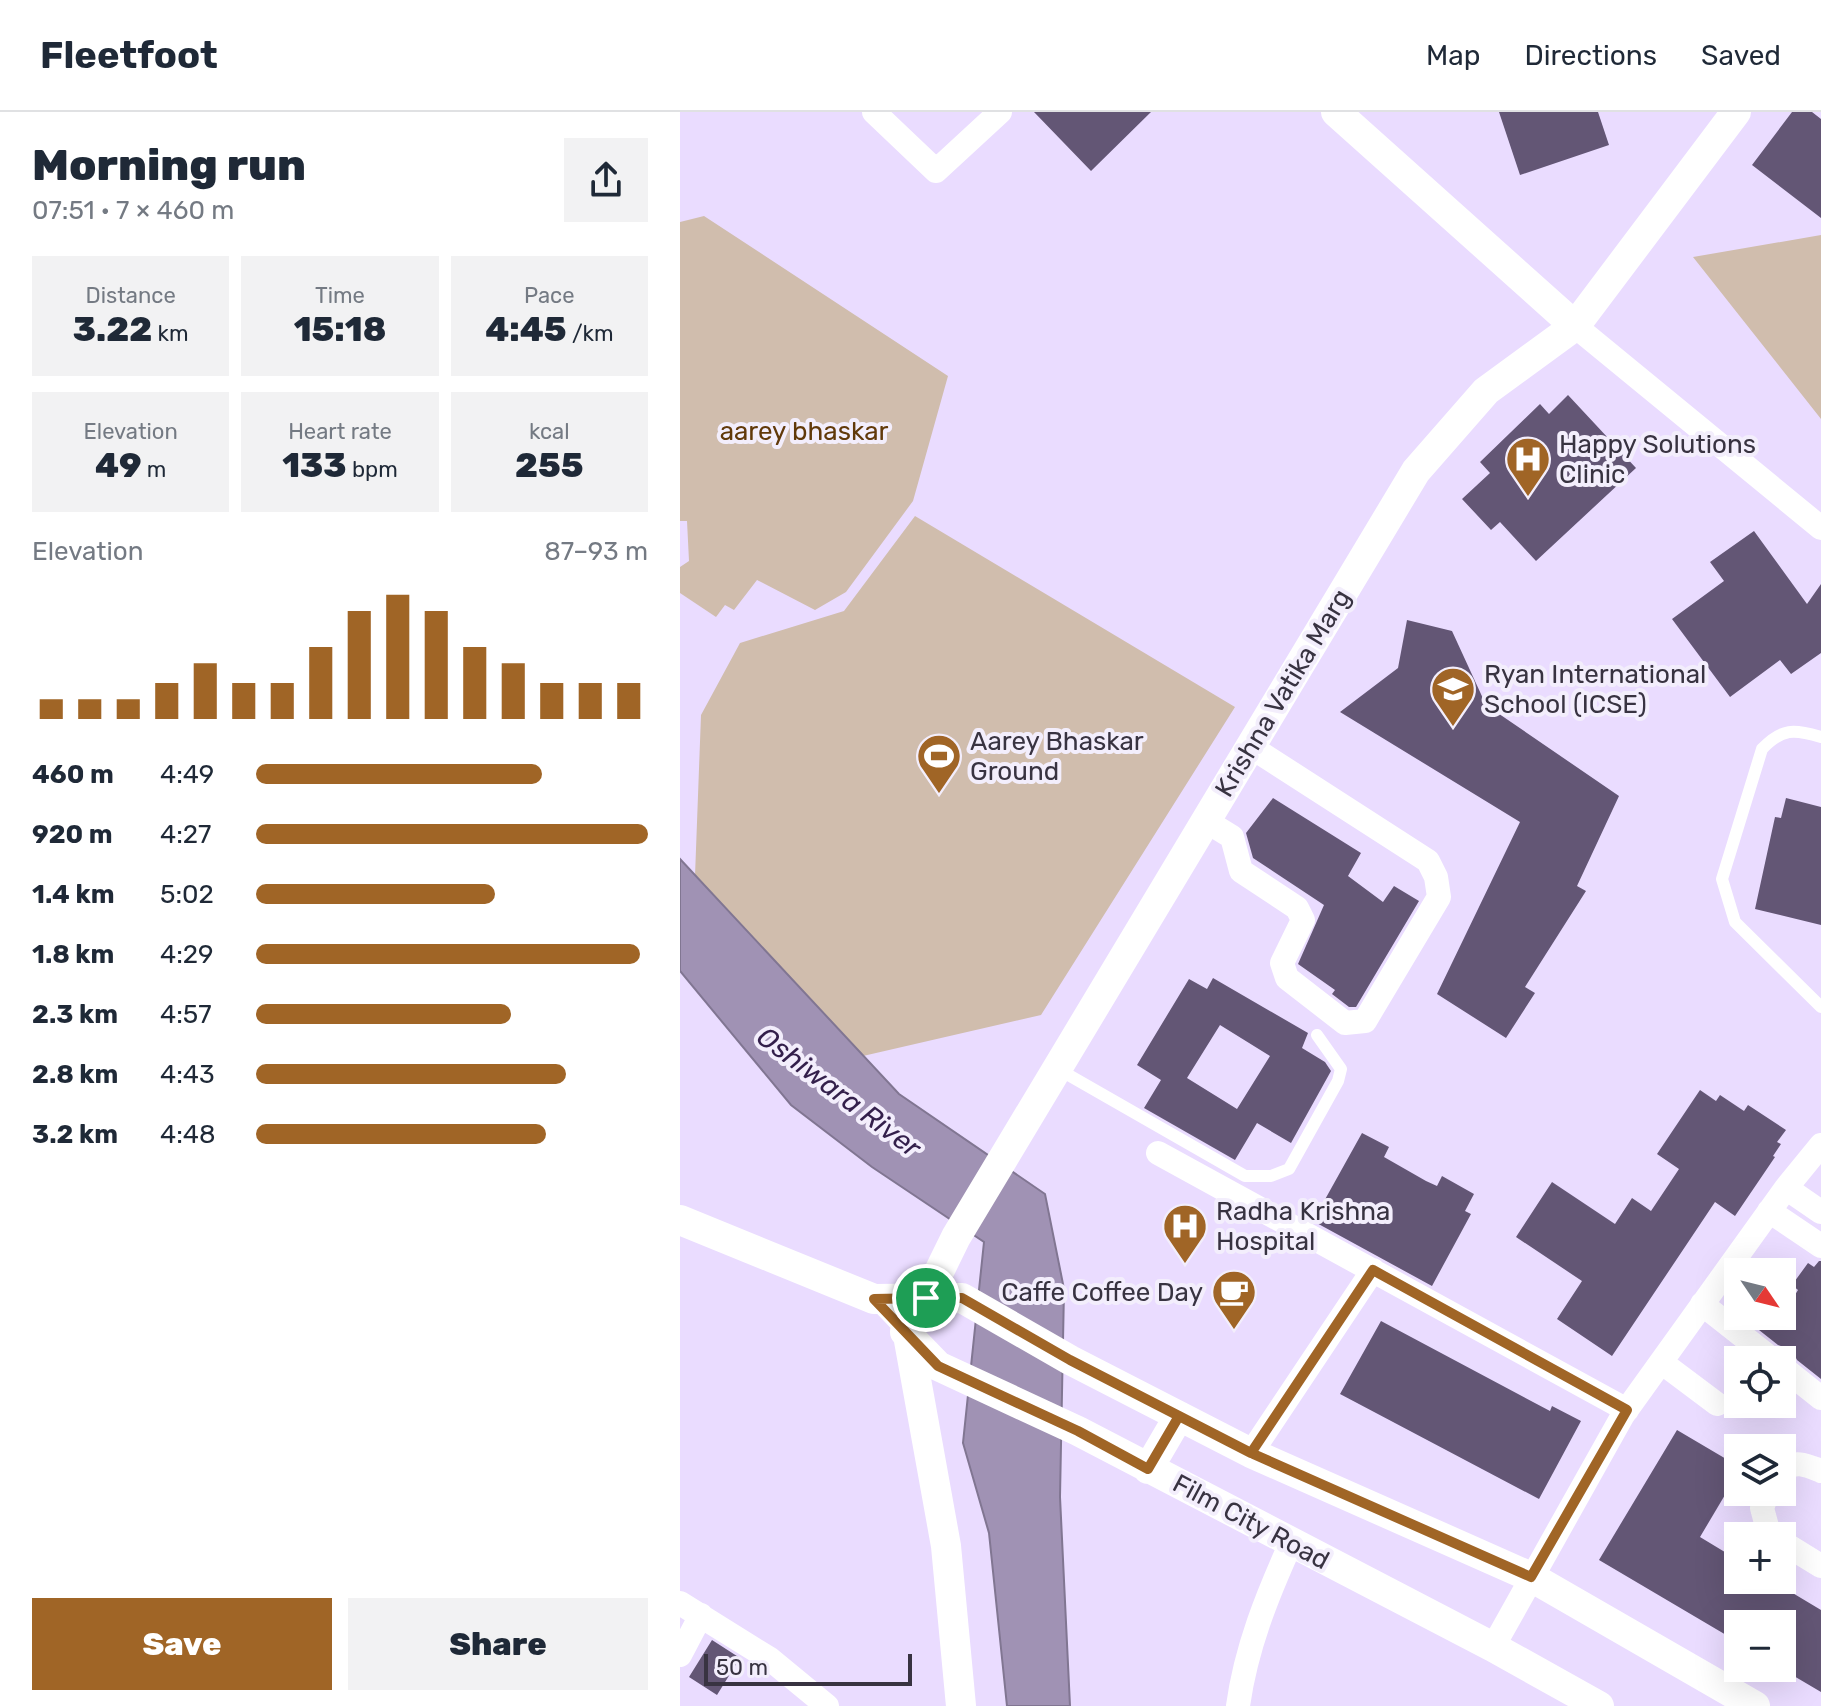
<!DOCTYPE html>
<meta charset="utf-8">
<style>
:root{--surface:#fff;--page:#f2f2f3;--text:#1f2937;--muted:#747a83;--line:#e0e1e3;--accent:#a06526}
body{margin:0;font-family:Rubik,sans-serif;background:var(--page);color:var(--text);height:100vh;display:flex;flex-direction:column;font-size:30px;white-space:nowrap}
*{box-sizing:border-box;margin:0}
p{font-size:26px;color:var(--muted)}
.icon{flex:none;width:44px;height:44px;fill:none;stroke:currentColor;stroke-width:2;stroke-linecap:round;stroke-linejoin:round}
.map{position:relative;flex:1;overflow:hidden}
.sheet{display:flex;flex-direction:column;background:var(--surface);width:680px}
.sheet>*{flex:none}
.needle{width:52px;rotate:125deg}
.buttons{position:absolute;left:1044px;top:1146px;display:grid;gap:16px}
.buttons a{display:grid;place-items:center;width:72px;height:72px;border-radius:0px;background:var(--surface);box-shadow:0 8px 32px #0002;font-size:40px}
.scale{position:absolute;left:24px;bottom:20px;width:208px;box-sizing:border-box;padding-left:8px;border:4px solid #383341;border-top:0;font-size:22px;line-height:28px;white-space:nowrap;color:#383341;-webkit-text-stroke:6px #f3eefc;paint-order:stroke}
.pin{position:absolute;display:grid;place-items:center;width:68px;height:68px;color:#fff;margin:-34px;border:4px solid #fff;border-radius:50%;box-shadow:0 2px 8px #0007}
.round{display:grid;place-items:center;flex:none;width:84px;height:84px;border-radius:0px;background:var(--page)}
.summary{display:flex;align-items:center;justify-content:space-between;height:136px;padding:0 32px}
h1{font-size:44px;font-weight:800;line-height:60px}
.stats{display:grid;grid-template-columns:repeat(3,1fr);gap:12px;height:136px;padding:8px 32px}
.stats div{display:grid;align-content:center;border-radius:0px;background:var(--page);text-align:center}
.stats b{font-size:34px;font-weight:800}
.stats small{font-size:22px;font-weight:400}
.stats p{font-size:22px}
.chart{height:224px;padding:16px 32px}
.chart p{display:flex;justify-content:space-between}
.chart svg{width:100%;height:144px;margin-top:8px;stroke:var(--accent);stroke-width:6}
.cta{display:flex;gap:16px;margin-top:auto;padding:16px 32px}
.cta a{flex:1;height:92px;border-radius:0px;background:var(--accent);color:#fff;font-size:32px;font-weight:800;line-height:92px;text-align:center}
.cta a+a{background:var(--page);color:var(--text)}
ul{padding:0 32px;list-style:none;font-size:26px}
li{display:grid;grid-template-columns:128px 96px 1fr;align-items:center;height:60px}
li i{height:20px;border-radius:10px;background:var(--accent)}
header{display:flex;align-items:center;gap:48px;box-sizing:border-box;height:112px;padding:0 40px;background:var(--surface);border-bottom:2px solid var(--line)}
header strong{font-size:38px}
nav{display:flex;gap:44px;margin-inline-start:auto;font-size:28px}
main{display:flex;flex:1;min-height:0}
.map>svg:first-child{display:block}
</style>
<header>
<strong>Fleetfoot</strong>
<nav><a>Map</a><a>Directions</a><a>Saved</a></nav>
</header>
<main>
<section class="sheet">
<div class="summary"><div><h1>Morning run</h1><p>07:51 · 7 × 460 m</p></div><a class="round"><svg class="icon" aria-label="share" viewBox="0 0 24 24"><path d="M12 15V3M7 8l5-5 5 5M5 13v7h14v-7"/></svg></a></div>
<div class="stats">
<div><p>Distance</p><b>3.22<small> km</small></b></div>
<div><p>Time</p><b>15:18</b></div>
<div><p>Pace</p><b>4:45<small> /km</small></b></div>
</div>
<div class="stats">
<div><p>Elevation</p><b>49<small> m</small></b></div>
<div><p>Heart rate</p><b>133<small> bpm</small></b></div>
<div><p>kcal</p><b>255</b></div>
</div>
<div class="chart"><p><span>Elevation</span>87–93 m</p>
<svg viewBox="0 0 160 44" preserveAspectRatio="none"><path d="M5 44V38M15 44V38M25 44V38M35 44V33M45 44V27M55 44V33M65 44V33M75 44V22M85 44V11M95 44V6M105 44V11M115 44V22M125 44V27M135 44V33M145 44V33M155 44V33"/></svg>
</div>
<ul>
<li><b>460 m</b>4:49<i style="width:73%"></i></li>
<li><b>920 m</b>4:27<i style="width:100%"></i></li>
<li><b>1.4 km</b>5:02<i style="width:61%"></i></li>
<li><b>1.8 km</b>4:29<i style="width:98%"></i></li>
<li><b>2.3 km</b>4:57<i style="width:65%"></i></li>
<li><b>2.8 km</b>4:43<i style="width:79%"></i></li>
<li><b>3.2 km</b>4:48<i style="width:74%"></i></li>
</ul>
<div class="cta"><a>Save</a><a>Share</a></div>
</section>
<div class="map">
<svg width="1141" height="1594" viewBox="0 0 1141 1594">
<rect width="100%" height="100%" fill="#eadcff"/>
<path fill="#d0bdad" d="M24,104L268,264L233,389L166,480L135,498L77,468L54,498L45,493L36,505L0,481V455L9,449L7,409H0V110Z
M1141,123V307L1013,145Z
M235,404L555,595L361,903L183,944L15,764L21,603L60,531L164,499Z"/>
<path fill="#a092b4" stroke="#817692" stroke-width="2" d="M0,747L219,982L365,1082L384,1177L380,1385L390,1594H327L309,1421L283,1331L304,1130L192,1055L111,993L0,859Z"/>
<path fill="#635675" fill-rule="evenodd" d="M354,0H471L411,59Z
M819,0H918L929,33L840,63Z
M1112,0H1132L1141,7V106L1072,53Z
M888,283L956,356L856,449L820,410L811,418L782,387L810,361L800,350L860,292L869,302Z
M1074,419L1127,492L1141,472V541L1111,562L1100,548L1050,585L992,507L1044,469L1030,450Z
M727,508L772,519L806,593L939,684L897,774L906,779L845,875L855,881L826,926L757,882L840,710L660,600L718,556Z
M593,686L681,741L668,764L703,790L714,774L739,789L676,895H669L652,882L655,878L618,852L644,793L573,746L566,721Z
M1106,686L1141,695V813L1075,797L1095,705L1101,706Z
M533,866L628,921L622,936L645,950L651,959L611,1031L577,1011L555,1048L464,996L481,968L457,953L509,867L527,877ZM540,913L590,944L557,997L507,966Z
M1020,978L1036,989L1040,983L1064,999L1068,993L1106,1018L1097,1030L1101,1032L1093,1044L1095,1045L1055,1104L1035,1090L932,1244L877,1207L902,1169L836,1125L872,1070L935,1112L952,1086L971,1099L999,1057L977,1042Z
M682,1021L709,1035L704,1045L746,1069L757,1074L762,1064L794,1082L785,1099L791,1102L752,1174L633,1109Z
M1139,1149H1141V1267L1117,1248L1112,1238L1098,1233L1079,1218L1089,1204H1102L1118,1178L1112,1173L1128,1151L1134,1155Z
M701,1209L870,1299L872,1294L901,1309L859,1387L660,1282Z
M997,1318L1058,1354V1361L1020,1425L1058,1448V1468H1091L1141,1498V1580L1102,1557V1512H1058V1530L919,1448Z
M32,1528L60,1546L37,1583L9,1565Z"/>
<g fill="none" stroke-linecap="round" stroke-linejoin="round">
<path stroke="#fff" stroke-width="12" d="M1141,625C1114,617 1102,616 1082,637L1042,767L1055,810L1141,895
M378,957L565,1064H591L609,1057L658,969L661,957L637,923"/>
<path stroke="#fff" stroke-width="24" d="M194,0L256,59L320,0
M895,214L1141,416
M526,709L552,725L561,759L617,796L623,808L602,851L607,866L665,911L685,909L759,785L756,765L748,749L571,635
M478,1041L947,1298
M1106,1076L1141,1100
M1089,1099L1141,1134
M1022,1192L1093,1248
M981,1250L1037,1292
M1102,1255L1141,1286
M571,1341L693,1158
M1102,1358C1116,1348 1126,1353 1141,1359
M1088,1380L1082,1396L1089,1422L1092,1424
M1102,1430L1141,1454
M0,1491L90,1547L147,1594
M813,1535L943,1303L1106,1076L1141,1033
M0,1543L21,1503
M558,1594C566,1536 587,1484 611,1431"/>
<path stroke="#fff" stroke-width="30" d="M656,0L895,214
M0,1108L194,1187L282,1186L390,1248L571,1341L851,1465L1075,1594
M225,1220L258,1254L398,1319L813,1535L919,1594
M468,1357L499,1304
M281,1594L266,1434L228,1223L276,1125L736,359L806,279L895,214L1056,0"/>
</g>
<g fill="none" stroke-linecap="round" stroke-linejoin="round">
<g stroke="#fff" stroke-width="16">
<path id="route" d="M246,1186L194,1187L258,1254L398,1319L468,1357L499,1304L571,1341L851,1465L947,1298L693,1158L571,1341L390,1248L282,1186H246"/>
</g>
<use href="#route" stroke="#a06526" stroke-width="10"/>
</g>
<defs>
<g id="hospital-pin" transform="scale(2.3)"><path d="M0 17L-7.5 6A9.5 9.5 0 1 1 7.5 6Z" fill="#a06526" stroke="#f3eefc"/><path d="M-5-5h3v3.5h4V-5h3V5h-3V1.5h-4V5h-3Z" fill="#fff"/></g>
<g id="school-pin" transform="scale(2.3)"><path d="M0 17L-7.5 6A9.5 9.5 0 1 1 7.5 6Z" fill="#a06526" stroke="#f3eefc"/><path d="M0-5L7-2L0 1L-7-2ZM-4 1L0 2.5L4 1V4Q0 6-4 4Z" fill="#fff"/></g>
<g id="stadium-pin" transform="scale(2.3)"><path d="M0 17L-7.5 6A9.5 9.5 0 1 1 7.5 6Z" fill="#a06526" stroke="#f3eefc"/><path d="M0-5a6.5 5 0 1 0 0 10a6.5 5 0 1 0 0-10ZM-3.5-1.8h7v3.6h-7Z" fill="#fff"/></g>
<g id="cafe-pin" transform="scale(2.3)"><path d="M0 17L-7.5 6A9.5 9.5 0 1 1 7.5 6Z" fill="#a06526" stroke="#f3eefc"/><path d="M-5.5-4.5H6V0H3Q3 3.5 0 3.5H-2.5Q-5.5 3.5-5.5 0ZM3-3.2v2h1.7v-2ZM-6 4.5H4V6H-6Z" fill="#fff"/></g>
</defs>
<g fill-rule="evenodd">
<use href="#hospital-pin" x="848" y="347"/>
<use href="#school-pin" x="773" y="577"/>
<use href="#stadium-pin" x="259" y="644"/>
<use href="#hospital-pin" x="505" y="1114"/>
<use href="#cafe-pin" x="554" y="1180"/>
</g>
<g text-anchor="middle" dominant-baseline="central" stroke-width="8" stroke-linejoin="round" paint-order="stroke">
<g font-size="26" fill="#61390a" stroke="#f3eefc">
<text x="124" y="319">aarey bhaskar</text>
</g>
<g font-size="26" fill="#383341" stroke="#f3eefc" text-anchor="start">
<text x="879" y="332">Happy Solutions<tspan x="879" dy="30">Clinic</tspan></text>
<text x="804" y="562">Ryan International<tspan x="804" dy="30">School (ICSE)</tspan></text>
<text x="290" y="629">Aarey Bhaskar<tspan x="290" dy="30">Ground</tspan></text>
<text x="536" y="1099">Radha Krishna<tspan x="536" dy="30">Hospital</tspan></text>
<text x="523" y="1180" text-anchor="end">Caffe Coffee Day</text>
</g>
<g font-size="26" fill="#383341" stroke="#f3eefc">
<text transform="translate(603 581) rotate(-59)">Krishna Vatika Marg</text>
<text transform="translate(571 1410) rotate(28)">Film City Road</text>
</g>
<g font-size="28" font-style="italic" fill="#331f4b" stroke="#f3eefc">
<text transform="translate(159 980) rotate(37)">Oshiwara River</text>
</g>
</g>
</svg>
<div class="buttons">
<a><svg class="needle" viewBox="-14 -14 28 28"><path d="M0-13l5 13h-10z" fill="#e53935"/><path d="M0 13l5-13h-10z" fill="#747a83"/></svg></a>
<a><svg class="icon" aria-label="locate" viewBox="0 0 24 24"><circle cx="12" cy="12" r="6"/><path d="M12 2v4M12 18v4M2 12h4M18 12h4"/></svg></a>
<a><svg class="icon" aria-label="layers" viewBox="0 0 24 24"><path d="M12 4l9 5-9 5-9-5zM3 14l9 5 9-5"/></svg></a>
<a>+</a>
<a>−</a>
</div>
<div class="scale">50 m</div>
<div class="pin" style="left:246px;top:1186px;background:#1e9e55"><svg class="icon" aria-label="arrive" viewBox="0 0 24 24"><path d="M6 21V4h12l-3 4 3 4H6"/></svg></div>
</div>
</main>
